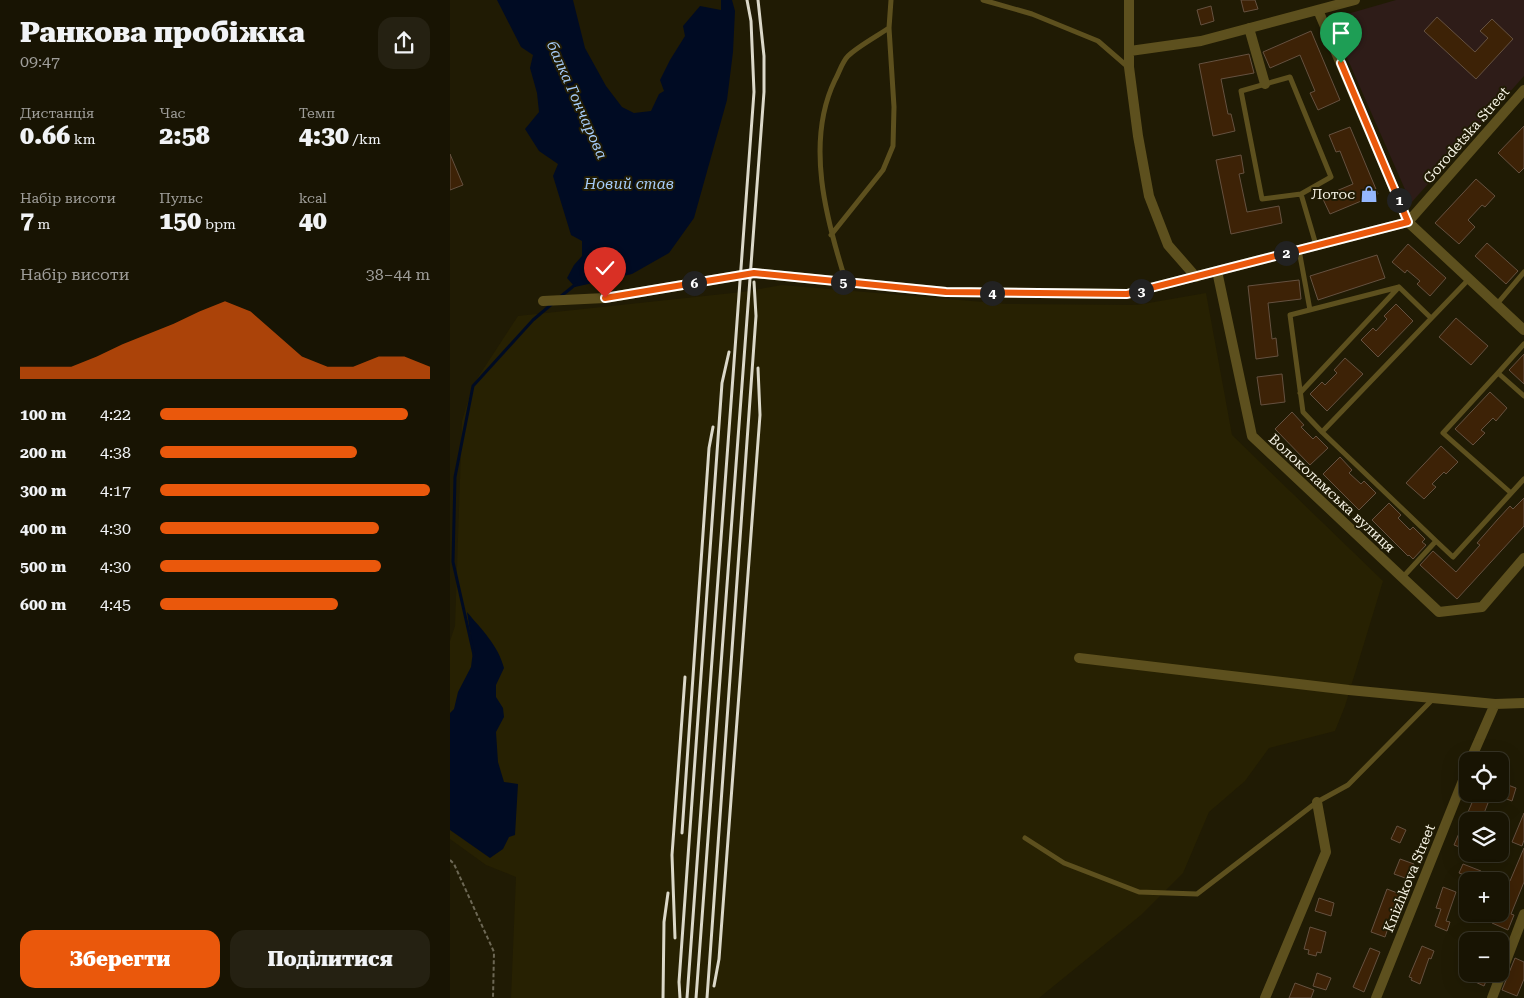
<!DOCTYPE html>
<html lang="uk">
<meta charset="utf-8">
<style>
:root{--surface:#181403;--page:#252112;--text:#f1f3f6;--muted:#9f9e9a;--line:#363325;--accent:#ea580c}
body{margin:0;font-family:"Roboto Serif",serif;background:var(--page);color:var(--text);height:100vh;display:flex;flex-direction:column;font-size:19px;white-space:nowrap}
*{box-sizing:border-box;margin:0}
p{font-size:16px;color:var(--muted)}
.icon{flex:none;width:28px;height:28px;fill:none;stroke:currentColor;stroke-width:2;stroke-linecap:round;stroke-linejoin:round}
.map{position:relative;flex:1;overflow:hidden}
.drawer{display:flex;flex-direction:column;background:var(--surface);width:450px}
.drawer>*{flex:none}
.tools{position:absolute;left:1009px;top:752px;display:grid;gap:10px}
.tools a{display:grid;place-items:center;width:50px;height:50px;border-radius:10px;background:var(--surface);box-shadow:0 5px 20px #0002,0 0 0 1px var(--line);font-size:25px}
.pin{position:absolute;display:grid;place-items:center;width:42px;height:42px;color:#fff;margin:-51px -21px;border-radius:50% 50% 50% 0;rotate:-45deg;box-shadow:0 0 5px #0007}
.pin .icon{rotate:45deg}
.km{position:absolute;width:25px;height:25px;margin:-12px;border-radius:50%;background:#222;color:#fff;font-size:14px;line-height:25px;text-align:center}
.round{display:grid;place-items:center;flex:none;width:52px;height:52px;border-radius:15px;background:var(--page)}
.summary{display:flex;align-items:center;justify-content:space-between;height:85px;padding:0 20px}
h1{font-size:28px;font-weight:800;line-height:38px}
.metrics{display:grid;grid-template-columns:repeat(3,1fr);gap:8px;height:85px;padding:5px 20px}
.metrics div{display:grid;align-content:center}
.metrics b{font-size:25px;font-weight:800}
.metrics small{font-size:14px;font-weight:400}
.metrics p{font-size:14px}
.chart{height:140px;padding:10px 20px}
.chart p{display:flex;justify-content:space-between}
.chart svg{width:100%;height:90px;margin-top:5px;fill:var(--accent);opacity:.7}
.cta{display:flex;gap:10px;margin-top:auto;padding:10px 20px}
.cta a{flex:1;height:58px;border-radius:15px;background:var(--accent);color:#fff;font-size:20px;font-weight:800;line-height:58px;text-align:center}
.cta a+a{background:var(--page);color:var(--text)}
ul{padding:0 20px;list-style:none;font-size:16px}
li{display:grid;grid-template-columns:80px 60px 1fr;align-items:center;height:38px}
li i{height:12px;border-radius:6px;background:var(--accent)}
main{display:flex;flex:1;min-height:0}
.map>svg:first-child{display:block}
</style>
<main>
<section class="drawer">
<div class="summary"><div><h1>Ранкова пробіжка</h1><p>09:47</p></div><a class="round"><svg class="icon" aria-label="share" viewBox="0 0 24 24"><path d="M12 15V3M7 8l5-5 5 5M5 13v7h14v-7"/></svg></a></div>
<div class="metrics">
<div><p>Дистанція</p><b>0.66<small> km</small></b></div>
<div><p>Час</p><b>2:58</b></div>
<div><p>Темп</p><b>4:30<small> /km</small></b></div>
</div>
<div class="metrics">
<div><p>Набір висоти</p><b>7<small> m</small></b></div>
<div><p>Пульс</p><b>150<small> bpm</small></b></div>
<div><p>kcal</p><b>40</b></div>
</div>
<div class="chart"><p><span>Набір висоти</span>38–44 m</p>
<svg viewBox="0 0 160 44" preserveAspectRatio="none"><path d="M0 44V38L10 38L20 38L30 33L40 27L50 22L60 17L70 11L80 6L90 11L100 22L110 33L120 38L130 38L140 33L150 33L160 38V44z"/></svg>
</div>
<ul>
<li><b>100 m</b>4:22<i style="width:92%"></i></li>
<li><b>200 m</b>4:38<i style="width:73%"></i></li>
<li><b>300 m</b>4:17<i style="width:100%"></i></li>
<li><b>400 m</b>4:30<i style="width:81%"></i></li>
<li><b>500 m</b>4:30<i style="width:82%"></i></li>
<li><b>600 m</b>4:45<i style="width:66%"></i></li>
</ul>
<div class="cta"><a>Зберегти</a><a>Поділитися</a></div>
</section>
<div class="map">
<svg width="1074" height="998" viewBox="0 0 1074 998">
<rect width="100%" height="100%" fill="#201b04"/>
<path fill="#272102" d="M332,285L557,304L687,305L756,293L782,435L933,581L895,706L885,731L819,748L795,781L759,812L733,873L691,915L589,998H61L66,877L36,865L0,839V641L5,626L12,421L23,385L68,316L292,292Z"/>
<path fill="#2e1c18" d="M946,0H1074V76L961,203L880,19Z"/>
<path fill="#000b23" d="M47,0H123L135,48L156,86L172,107L184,113L201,111L209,94L214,91L210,80L220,60L235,36L233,26L250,6L271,10V0H282L285,11L283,52L277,100L244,218L219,253L182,274L125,287L117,278L124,265L132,256V241L121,235L103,176L108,164L89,151L75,129L89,112L87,93L80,68L83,55L71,47Z
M17,612C32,630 48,645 54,668L46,685V697L53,708L54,717L46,732L48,762L54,782L68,784L65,835L59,837L53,849L40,858L0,830V713L4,709L8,692L21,667L23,651Z"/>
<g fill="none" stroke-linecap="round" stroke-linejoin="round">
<path stroke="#000b23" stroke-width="3" d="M110,297L126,284
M24,655L3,562L5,477L23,386L83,320L103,303"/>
</g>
<path fill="#3d2206" stroke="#655140" d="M791,0H805L808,9L794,12Z
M761,6L764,21L751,25L747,10Z
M987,17L1025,52L1038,38L1030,31L1042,19L1063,39L1026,79L974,31Z
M861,31L890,100L868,110L860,93L865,91L850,55L820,68L813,52Z
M799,54L804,73L771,79L778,114H781L785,131L763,136L749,64Z
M1074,126V168L1069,173L1048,153Z
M900,127L928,194L880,214L872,197L903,184L890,151L886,152L879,135Z
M0,154L13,185L0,190Z
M791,155L794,173L789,174L797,212L829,206L832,223L781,234L766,160Z
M1026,179L1045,196L1035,207L1032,205L1018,220L1025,227L1009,244L985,223Z
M1037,243L1068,271L1056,284L1025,256Z
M958,244L996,278L980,296L967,284L970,281L957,270L955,273L942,262Z
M927,255L935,278L868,300L860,276Z
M849,280L851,299L818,303L822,339L826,338L828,356L806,359L798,286Z
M946,304L963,321L928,357L911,340L923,328L926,331L937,319L934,316Z
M1006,318L1038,346L1021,365L989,337Z
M1074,354V384L1059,370Z
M895,358L913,374L877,411L860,394L872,382L875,385L887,373L884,370Z
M832,374L835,402L811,405L807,377Z
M1040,392L1057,408L1046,421L1043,418L1031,430L1035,433L1023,445L1005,429Z
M842,412L854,425L851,427L863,439L866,436L878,448L860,465L825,429Z
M991,446L1008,462L996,474L994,472L982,484L986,487L974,499L956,483Z
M890,457L902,470L899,473L911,484L914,481L926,493L909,510L873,474Z
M1074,498V526L1007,599L970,565L983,551L1006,572L1030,545L1027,543L1048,519L1060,506L1063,509Z
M939,503L951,515L948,518L960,530L963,527L975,539L972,542L976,545L963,559L959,555L958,556L922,520Z
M1058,785L1066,788L1062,801L1054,798Z
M1024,798L1038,803L1031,821H1018V850L1004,845Z
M1074,813V840L1072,846L1062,842Z
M947,826L956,830L950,843L941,839Z
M1074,848V882L1061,914L1064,915L1058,930L1042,923L1046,914H1050V897L1057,880L1060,881Z
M950,859L964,864L958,879L944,874Z
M1013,864L1031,871L1028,880L1009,873Z
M993,887L1006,892L996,921L1000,922L997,931L985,926L991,909L986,908Z
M937,889L950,894L935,937L921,932Z
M869,898L884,903L881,916L865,911Z
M860,927L876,932L871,953L867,952L866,956L858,954L859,950L854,949Z
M972,946L984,951L981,959L979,958L970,984L961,980L962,978L959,977Z
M920,948L930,952L914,992L903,987Z
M1065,958L1074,962V979L1067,996L1052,990Z
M867,973L881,978L876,990L863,986Z
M1024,974H1039L1034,986L1021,980Z
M845,983L864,990L861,998H839Z"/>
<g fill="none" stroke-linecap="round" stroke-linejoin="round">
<path stroke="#6d6855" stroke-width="2" stroke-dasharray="4 2.5" stroke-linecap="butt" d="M0,860L4,864L44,952L43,998"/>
<path stroke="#5d501e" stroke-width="5" d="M533,0L582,14L648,41L678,67
M851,194L881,177L840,77L791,91L812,199L851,194L866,245
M381,235L433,170L443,146L444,107L439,28L441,0
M849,250L860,310
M396,282C376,219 355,142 385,80C389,73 392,62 398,56C407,47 427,36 439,28
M949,287L981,318
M1047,304L1074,272
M1074,344L1048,373L1074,396
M1048,373L993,433L1061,493
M850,393L949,287L840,315L853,412L872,432
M986,541L872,432L1019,279
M953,577L986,541L1003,557L1074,479
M575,838L614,863L689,892L747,894L867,802L898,785L983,699"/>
<path stroke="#5d501e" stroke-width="10" d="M679,0V67L688,136L699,196L718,245L746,277
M868,10L958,222L1074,330
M799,28L815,84
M680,51L751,41L905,0
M958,222L1074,90
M767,271L802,436L989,612L1032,607L1074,558
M93,301L155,298L304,273L496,292L677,294L958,222
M629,658L899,690L1045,704L1074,703
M1020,761L1045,704
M815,998L876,852L867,802
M926,998L1018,768
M1042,998L1074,914"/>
<path stroke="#dbd8c9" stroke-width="3" d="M232,833L259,448L263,427
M225,938L222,855L235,677
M264,986L269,959L310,415L308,368
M213,998L214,922L218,893
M230,998L229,982L272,383L279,352
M237,998L304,92L301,21L297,0
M246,998L314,92V56L308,0
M257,998L306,316L304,282"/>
</g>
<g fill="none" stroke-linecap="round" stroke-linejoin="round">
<g stroke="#fff" stroke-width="10">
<path id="route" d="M155,298L304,273L496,292L677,294L958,222L891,63"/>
</g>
<use href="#route" stroke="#ea580c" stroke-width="6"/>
</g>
<defs>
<g id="shop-bare" transform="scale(1.35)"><path d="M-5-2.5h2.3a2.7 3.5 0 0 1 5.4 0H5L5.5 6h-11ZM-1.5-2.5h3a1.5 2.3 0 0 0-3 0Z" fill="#94b7fd" stroke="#201b04" stroke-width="2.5" paint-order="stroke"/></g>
</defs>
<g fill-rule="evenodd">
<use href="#shop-bare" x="919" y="194"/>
</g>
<g text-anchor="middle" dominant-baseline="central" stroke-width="4" stroke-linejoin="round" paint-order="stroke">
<g font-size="14" fill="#f6f3e5" stroke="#201b04">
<text transform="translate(1016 135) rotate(-49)">Gorodetska Street</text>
<text transform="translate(882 493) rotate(43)">Волоколамська вулиця</text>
<text transform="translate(959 878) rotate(-68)">Knizhkova Street</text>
</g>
<g font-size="14" fill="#f6f3e5" stroke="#201b04" text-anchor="end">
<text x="905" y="194">Лотос</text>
</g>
<g font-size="15" font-style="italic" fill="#a6ccf9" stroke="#201b04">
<text transform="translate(127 100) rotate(66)">балка Гончарова</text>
<text x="179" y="184">Новий став</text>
</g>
</g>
</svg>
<div class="tools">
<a><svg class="icon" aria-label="locate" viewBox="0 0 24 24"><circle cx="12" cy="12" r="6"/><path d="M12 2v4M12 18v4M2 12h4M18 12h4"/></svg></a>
<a><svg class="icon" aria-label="layers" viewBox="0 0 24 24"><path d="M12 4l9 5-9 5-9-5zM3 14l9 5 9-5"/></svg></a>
<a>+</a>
<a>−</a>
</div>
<div class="pin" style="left:891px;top:63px;background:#1e9e55"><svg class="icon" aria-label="arrive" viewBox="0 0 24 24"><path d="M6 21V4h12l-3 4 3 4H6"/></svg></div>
<div class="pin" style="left:155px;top:298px;background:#d93025"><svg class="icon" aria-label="check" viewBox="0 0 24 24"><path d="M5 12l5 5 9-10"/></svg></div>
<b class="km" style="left:949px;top:200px">1</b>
<b class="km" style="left:836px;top:253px">2</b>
<b class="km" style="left:691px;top:291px">3</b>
<b class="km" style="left:542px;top:293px">4</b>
<b class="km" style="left:393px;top:282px">5</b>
<b class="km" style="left:244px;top:283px">6</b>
</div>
</main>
